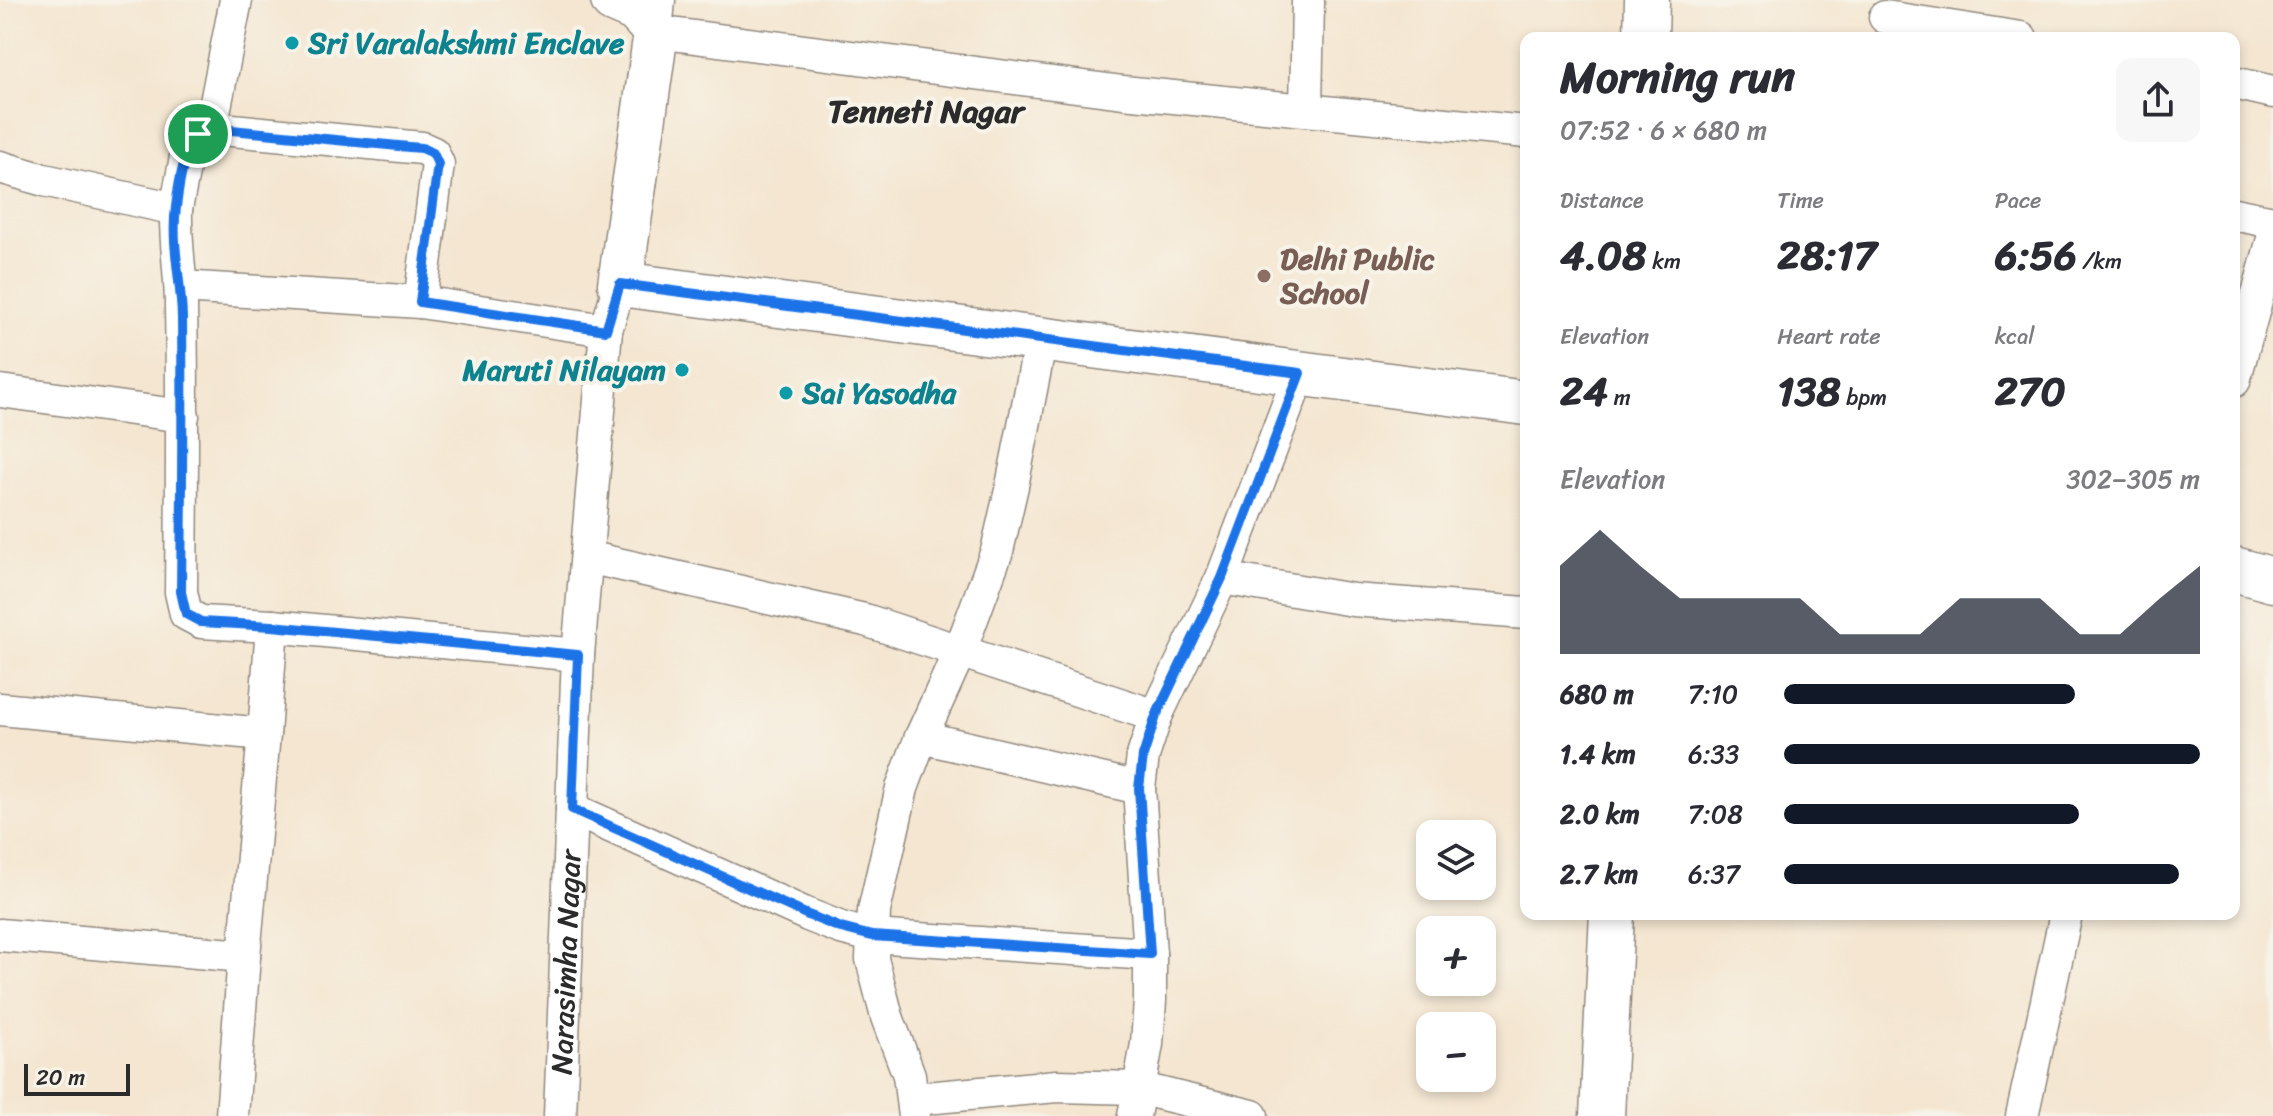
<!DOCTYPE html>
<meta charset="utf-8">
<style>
:root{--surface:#fff;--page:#f7f7f7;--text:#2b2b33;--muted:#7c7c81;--accent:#111827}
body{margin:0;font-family:Sriracha,sans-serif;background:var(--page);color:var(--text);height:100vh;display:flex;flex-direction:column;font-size:30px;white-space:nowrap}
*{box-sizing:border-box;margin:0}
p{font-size:26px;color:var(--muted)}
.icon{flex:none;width:44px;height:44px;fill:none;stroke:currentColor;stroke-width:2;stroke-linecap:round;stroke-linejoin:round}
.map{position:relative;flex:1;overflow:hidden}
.side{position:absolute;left:1520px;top:32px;width:720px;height:888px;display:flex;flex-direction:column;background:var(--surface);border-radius:16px;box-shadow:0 4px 12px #0003}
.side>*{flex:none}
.tools{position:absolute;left:1416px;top:820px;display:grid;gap:16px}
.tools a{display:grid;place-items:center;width:80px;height:80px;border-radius:16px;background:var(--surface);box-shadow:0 4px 12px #0003;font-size:40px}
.scale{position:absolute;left:24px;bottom:20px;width:106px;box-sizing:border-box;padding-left:8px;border:4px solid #2b2b2b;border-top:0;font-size:22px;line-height:28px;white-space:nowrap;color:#2b2b2b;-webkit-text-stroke:6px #f7f3e8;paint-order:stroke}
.pin{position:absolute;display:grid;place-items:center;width:68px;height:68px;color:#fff;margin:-34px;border:4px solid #fff;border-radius:50%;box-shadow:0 2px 8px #0007}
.round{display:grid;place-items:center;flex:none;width:84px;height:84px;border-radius:16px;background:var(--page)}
.overview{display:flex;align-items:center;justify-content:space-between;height:136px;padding:0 40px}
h1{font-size:44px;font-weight:700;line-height:60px}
.figures{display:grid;grid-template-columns:repeat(3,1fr);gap:12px;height:136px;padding:8px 40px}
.figures div{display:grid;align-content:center}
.figures b{font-size:40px;font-weight:700}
.figures small{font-size:22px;font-weight:400}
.figures p{font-size:22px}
.chart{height:224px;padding:16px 40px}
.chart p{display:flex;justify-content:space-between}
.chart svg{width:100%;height:144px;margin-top:8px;fill:var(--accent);opacity:.7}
ul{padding:0 40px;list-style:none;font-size:26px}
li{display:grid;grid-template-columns:128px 96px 1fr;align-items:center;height:60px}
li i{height:20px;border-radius:10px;background:var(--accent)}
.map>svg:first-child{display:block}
</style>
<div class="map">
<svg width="2273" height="1116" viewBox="0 0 2273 1116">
<rect width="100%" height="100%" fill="#f7f3e8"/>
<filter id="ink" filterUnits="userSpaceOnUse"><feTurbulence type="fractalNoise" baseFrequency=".0125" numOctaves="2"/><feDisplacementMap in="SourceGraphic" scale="16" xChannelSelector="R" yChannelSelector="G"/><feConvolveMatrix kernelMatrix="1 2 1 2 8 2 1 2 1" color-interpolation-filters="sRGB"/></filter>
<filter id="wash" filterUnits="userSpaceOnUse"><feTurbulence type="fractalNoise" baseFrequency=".006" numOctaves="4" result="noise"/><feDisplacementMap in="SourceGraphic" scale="32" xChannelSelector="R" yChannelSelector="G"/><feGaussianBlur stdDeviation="1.8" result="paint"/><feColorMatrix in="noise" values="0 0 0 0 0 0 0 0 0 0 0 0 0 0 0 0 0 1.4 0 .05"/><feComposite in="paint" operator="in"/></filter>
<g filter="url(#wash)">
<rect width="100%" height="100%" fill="#f4e6d1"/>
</g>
<g filter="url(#ink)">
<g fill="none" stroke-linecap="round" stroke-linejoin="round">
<g stroke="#90887e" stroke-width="35">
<g id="street">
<path d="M659,0L656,32L1123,92L1526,132"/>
<path d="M1885,17L2021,38"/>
<path d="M2234,83L2273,92"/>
<path d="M1306,110L1308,0"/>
<path d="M211,128L236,0"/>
<path d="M0,167L44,180L176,209C175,242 181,274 181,307C183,402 182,497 181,592L186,614L201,622L272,626L578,655"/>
<path d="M176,209L187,152L198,134L211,128L422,148L433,153L438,164L420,302"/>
<path d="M2234,214L2273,222"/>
<path d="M181,287L420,302L606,330"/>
<path d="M2234,381L2273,239"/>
<path d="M0,391L183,416"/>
<path d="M587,557L865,620L1156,716"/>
<path d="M1222,578L1353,600L1526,613"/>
<path d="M0,709L264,734L244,956L0,935"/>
<path d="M264,734L272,626"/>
<path d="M921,737L1139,788"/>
<path d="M572,809L808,915L841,928L872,936L1150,954"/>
<path d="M914,1099L1057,1086L1138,1088L1252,1116"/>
<path d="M232,1116L244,956"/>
<path id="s1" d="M560,1116L578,655L606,330L620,284"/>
<path d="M914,1116L909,1075L887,1017L872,959L874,911L902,788L921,737L960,651L997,551L1012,486L1041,339"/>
<path d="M1134,1116L1147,1044L1150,1001V954L1139,788L1143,756L1156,716L1222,578L1300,373"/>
<path d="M2022,1116L2066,914"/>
</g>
</g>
<g stroke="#90887e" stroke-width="47">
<path id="secondary" d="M613,0L636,10L656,32L620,284L1526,403
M1646,38L1647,0
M2234,569L2273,580
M1602,1116L1612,914"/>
</g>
<use href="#street" stroke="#fff" stroke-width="32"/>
<use href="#secondary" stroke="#fff" stroke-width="44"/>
</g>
</g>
<g fill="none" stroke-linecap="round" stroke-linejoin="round" filter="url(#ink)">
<g stroke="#fff" stroke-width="16">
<path id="route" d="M211,128L409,147L422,148L433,153L438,164L420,302L606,330L620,284L1300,373L1222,578L1156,716L1143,756L1139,788L1150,954L872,936L841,928L808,915L572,809L578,655L272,626L201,622L186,614L181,592C182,500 183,409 182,317C181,280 171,243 176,207C180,178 183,142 211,128Z"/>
</g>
<use href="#route" stroke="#1a73e8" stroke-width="10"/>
</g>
<g fill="#0f9aa8" stroke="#f7f3e8" stroke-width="3">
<circle cx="292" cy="43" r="8"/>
<circle cx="682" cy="370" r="8"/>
<circle cx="786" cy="393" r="8"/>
</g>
<circle fill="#8d6e63" stroke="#f7f3e8" stroke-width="3" cx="1264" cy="276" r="8"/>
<g text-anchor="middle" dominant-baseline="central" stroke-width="8" stroke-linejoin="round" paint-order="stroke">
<g font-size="30" font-weight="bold" fill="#0d838f" stroke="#f7f3e8" text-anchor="start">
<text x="308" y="43">Sri Varalakshmi Enclave</text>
<text x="666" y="370" text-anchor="end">Maruti Nilayam</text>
<text x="802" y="393">Sai Yasodha</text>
</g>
<g font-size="30" font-weight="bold" fill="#785e54" stroke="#f7f3e8" text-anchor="start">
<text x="1280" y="259">Delhi Public<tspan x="1280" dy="34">School</tspan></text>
</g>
<g font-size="30" fill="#2b2b2b" stroke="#f7f3e8">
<text stroke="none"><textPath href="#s1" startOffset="154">Narasimha Nagar</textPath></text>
</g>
<g font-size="32" font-weight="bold" fill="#2b2b2b" stroke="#f7f3e8">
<text x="926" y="111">Tenneti Nagar</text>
</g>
</g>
</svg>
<div class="tools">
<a><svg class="icon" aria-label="layers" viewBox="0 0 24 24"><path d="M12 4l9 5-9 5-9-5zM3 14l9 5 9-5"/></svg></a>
<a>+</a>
<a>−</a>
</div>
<div class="scale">20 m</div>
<div class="pin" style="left:198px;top:134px;background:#1e9e55"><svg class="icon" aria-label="arrive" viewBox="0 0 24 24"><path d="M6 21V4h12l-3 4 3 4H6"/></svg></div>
<section class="side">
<div class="overview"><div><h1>Morning run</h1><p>07:52 · 6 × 680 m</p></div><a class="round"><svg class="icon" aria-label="share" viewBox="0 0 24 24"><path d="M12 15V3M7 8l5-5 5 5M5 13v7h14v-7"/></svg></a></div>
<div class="figures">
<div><p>Distance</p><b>4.08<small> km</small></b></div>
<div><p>Time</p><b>28:17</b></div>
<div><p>Pace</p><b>6:56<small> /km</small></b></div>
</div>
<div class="figures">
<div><p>Elevation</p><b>24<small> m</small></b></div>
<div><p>Heart rate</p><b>138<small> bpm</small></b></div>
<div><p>kcal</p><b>270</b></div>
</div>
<div class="chart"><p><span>Elevation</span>302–305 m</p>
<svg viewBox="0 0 160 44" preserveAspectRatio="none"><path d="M0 44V17L10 6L20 17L30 27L40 27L50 27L60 27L70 38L80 38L90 38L100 27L110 27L120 27L130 38L140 38L150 27L160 17V44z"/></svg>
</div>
<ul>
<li><b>680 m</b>7:10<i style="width:70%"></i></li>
<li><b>1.4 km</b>6:33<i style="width:100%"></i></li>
<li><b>2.0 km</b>7:08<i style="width:71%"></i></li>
<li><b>2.7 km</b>6:37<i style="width:95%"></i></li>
</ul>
</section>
</div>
